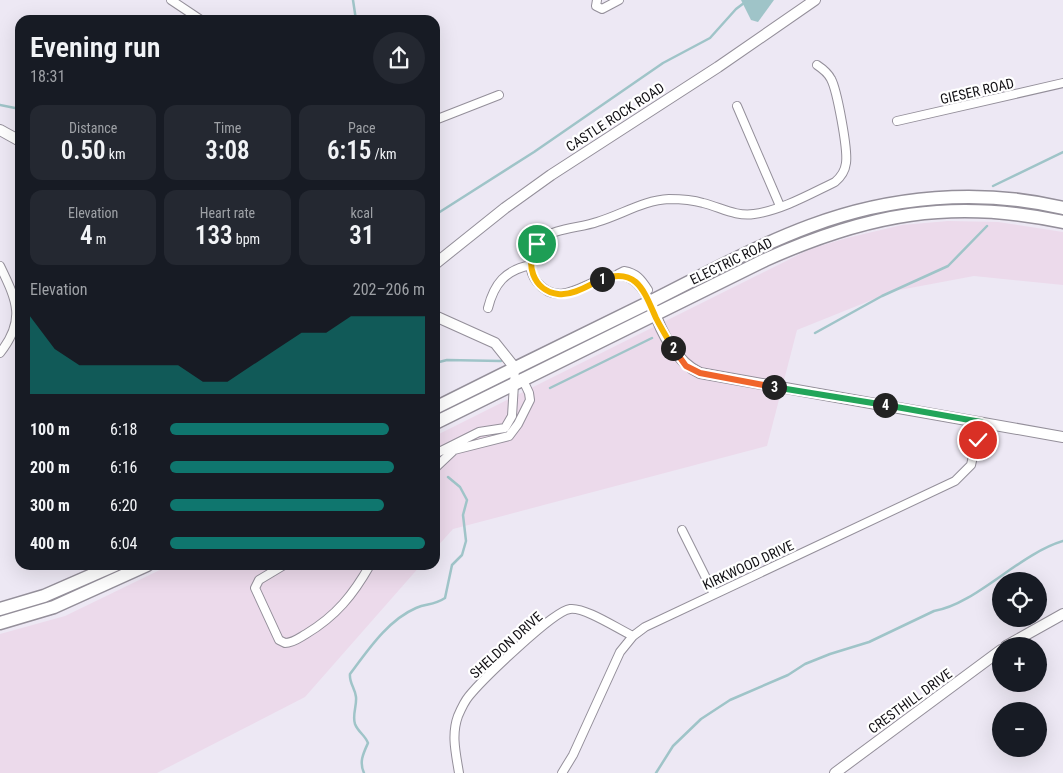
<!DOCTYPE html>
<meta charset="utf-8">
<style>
:root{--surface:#171b24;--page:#242831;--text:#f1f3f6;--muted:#9ea1a6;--accent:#0f766e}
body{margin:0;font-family:"Roboto Condensed",sans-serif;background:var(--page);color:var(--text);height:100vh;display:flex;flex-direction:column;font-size:19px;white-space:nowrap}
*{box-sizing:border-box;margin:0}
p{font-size:16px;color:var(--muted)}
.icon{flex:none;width:28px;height:28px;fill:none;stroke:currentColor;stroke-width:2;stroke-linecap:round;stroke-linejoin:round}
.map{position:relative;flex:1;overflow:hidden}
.details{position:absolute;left:15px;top:15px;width:425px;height:555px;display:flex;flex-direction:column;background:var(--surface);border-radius:15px;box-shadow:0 5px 20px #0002}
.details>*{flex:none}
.controls{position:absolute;left:992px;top:572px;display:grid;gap:10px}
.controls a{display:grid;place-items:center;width:55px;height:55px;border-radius:50%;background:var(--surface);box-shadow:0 5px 20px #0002;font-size:25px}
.pin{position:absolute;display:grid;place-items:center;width:42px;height:42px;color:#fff;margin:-21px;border:2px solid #fff;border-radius:50%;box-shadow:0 1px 5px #0007}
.km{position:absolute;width:25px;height:25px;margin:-12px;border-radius:50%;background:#222;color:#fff;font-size:14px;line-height:25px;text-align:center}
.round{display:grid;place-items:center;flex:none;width:52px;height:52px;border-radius:26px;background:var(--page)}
.overview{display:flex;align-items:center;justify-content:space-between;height:85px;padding:0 15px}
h1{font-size:28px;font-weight:600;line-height:38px}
.figures{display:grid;grid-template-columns:repeat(3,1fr);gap:8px;height:85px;padding:5px 15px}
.figures div{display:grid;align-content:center;border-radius:12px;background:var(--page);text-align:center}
.figures b{font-size:25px;font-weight:600}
.figures small{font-size:14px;font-weight:400}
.figures p{font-size:14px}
.chart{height:140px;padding:10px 15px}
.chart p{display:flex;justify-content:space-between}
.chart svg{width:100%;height:90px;margin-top:5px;fill:var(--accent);opacity:.7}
ul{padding:0 15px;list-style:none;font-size:16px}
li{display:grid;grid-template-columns:80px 60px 1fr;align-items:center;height:38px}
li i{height:12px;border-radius:6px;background:var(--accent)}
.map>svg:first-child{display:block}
</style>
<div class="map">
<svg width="1063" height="773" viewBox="0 0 1063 773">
<rect width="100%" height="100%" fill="#ede8f4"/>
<path fill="#ecdaeb" d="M948,221L998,222L1063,232V285L974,276L894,291L797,330L767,446L453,529L435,549V436L810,249L847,238L902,225Z
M170,565H421L305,697L157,773H0V634L65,616Z"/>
<path fill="#9fc4c8" d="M741,0H774L758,22L751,20Z"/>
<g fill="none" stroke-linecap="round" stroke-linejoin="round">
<path stroke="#9fc4c8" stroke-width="2.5" d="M353,0L356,20
M0,105L20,109
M993,186L1063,152
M435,215L534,152L663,63L710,38L736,9L748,0
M815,333L882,296L948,266L987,226
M435,363L447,360L501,361
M550,388L652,338
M364,773C359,762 363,754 368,743C365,735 358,732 355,724C352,715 357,706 356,697C355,688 349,683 350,674C368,650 388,620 416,608C427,603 433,606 445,598L452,565L462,555L466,541L463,515L467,500L460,487L448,477
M656,773L673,746L701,719L730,700L788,675L805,664L830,654L869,642L934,611C976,604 1019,554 1063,541"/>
<g stroke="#948f9a" stroke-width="10">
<path id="minor" d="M171,0L201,20
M597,0L596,6L602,9L619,0
M737,106L780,206
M435,120L499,95
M897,121L1063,83
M0,266C17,301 26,320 0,353
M618,274L624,271C636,273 641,279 648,290
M650,302C645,294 641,286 634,281C602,258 566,318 537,282C527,270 529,250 540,240C554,228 580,228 597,222C621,215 644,200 669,199C680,199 693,200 703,203C720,207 736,217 754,214C782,210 810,194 835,182C841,177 845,171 846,163C848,149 837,90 831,79C828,73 823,69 817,65
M488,308C494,284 505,270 531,265
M435,454L479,432L505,428L512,416L515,368
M435,468L454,450L509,436L518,424L530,400L529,393L522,378
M682,530L714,594
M284,565L259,580L255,588L279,640L285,643C293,643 299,638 306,634C336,616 353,595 370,565
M459,773C456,754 451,735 458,716C461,709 464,702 469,696C482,680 553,611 570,609C585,607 618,629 633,636
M562,773L573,755L620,652L633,636L645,627L955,481L971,465L981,422"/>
</g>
<g stroke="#948f9a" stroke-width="12">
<path id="tertiary" d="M0,130L20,141
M435,264L505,208L551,175L718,67L815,0
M653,308C661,332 676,362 700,373L1063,437
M435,316L495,343L515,368
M1006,646L1063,614
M835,773L1001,650"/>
</g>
<g stroke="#948f9a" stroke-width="15">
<path id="primary" d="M435,408C507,372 580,336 652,301C704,275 756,246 810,226C890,196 980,188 1063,208
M435,423L765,260C867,214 952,198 1063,222
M0,609L44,596L115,565
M0,623L54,607L147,565"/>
</g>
<use href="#minor" stroke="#fff" stroke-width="8"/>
<use href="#tertiary" stroke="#fff" stroke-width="10"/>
<use href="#primary" stroke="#fff" stroke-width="12"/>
</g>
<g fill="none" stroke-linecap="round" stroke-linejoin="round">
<g stroke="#fff" stroke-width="10">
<path id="split-1" d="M537,244C524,262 533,291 558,294C573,296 589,285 602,279"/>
</g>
<g stroke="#fff" stroke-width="10">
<path id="split-2" d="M602,279C637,267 644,291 656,318C661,328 667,338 673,348"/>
</g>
<g stroke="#fff" stroke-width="10">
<path id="split-3" d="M673,348L686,366L700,373L774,387"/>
</g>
<g stroke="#fff" stroke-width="10">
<path id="split-4" d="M774,387L885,405"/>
</g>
<g stroke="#fff" stroke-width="10">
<path id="split-5" d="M885,405L981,422L978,440"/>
</g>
<use href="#split-1" stroke="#f5b400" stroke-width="6"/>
<use href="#split-2" stroke="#f5b400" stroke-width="6"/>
<use href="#split-3" stroke="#f0652b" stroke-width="6"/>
<use href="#split-4" stroke="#22a559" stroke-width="6"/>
<use href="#split-5" stroke="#22a559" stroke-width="6"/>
</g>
<g text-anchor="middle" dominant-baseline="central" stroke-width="4.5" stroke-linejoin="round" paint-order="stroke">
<g font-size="14" fill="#121014" stroke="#fff">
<text transform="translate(977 91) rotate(-13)">GIESER ROAD</text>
<text transform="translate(615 117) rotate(-33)">CASTLE ROCK ROAD</text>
<text transform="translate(731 261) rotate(-26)">ELECTRIC ROAD</text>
<text transform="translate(748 565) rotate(-25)">KIRKWOOD DRIVE</text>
<text transform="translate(506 645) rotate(-42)">SHELDON DRIVE</text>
<text transform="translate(910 701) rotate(-36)">CRESTHILL DRIVE</text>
</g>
</g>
</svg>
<div class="controls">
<a><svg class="icon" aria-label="locate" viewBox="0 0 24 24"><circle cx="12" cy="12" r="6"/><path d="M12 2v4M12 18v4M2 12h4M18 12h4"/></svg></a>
<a>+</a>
<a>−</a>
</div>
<div class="pin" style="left:537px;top:244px;background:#1e9e55"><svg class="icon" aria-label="arrive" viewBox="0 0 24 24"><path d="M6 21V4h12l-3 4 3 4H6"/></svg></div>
<div class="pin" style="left:978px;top:440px;background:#d93025"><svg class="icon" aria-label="check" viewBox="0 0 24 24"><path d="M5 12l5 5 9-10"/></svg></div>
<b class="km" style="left:602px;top:279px">1</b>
<b class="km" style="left:673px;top:348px">2</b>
<b class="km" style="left:774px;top:387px">3</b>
<b class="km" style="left:885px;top:405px">4</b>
<section class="details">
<div class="overview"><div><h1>Evening run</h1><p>18:31</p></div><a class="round"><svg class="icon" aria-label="share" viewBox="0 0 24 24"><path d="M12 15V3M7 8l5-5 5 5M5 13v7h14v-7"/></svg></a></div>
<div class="figures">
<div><p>Distance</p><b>0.50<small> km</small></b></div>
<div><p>Time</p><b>3:08</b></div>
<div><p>Pace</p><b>6:15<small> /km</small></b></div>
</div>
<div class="figures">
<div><p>Elevation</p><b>4<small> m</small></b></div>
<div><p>Heart rate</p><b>133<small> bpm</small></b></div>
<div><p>kcal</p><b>31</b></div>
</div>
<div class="chart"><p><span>Elevation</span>202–206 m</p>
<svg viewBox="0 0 160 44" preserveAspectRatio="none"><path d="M0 44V6L10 22L20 30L30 30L40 30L50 30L60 30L70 38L80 38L90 30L100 22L110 14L120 14L130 6L140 6L150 6L160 6V44z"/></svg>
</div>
<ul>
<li><b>100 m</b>6:18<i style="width:86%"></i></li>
<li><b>200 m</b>6:16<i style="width:88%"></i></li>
<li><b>300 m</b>6:20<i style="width:84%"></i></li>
<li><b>400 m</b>6:04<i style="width:100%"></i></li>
</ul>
</section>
</div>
